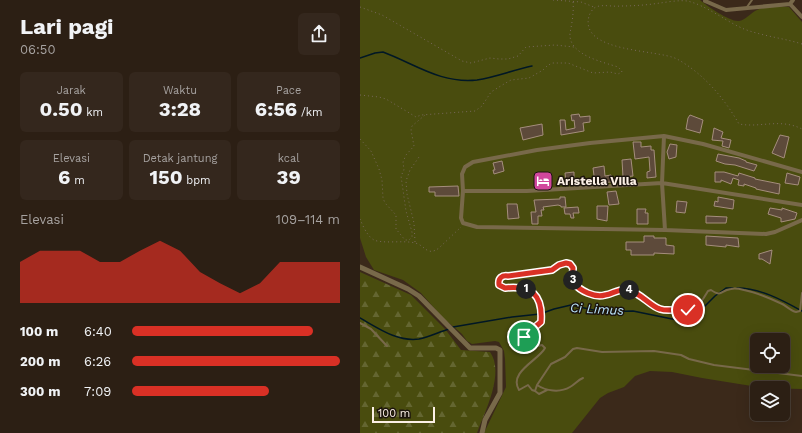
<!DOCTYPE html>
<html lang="id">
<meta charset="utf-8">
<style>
:root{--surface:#2c1f14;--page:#34271d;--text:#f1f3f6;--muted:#a6a2a0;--line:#483d34;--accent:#d93025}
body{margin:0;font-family:"Work Sans",sans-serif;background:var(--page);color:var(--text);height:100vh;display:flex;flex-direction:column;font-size:15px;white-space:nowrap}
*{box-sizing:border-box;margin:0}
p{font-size:13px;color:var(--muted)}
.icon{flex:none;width:22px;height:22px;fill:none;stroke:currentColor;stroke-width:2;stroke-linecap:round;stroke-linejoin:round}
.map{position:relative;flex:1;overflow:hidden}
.drawer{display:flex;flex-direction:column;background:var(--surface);width:360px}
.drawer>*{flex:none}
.controls{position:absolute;left:390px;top:333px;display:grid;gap:8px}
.controls a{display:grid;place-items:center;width:40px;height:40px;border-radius:6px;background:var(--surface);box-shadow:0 4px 16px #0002,0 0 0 1px var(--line);font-size:20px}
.scale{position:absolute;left:12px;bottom:10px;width:63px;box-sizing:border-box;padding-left:4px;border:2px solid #fcf0e6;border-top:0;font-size:11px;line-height:14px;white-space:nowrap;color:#fcf0e6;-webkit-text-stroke:3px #1c140d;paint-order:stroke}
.pin{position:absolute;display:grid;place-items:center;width:34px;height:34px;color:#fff;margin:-17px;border:2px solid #fff;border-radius:50%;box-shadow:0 1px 4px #0007}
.km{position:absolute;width:20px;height:20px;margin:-10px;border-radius:50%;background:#222;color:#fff;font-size:11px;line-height:20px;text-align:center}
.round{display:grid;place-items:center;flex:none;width:42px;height:42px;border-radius:6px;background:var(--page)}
.summary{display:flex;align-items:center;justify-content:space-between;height:68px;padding:0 20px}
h1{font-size:22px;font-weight:700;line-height:30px}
.stats{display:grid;grid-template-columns:repeat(3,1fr);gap:6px;height:68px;padding:4px 20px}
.stats div{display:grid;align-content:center;border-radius:6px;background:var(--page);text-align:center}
.stats b{font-size:20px;font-weight:700}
.stats small{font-size:11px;font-weight:400}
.stats p{font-size:11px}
.chart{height:112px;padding:8px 20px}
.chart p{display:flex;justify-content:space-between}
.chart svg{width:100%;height:72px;margin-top:4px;fill:var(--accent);opacity:.7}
ul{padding:0 20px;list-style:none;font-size:13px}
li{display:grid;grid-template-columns:64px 48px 1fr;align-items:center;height:30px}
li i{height:10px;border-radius:5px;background:var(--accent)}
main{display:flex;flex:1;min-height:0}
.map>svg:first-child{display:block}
</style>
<main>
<section class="drawer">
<div class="summary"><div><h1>Lari pagi</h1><p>06:50</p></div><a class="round"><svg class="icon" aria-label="share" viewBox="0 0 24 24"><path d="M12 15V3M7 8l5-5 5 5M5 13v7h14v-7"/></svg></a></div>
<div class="stats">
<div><p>Jarak</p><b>0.50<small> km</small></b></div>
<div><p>Waktu</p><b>3:28</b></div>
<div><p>Pace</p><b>6:56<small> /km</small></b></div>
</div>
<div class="stats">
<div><p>Elevasi</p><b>6<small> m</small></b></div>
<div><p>Detak jantung</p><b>150<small> bpm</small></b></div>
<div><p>kcal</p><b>39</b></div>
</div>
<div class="chart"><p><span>Elevasi</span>109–114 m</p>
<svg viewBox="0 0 160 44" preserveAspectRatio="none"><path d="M0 44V19L10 12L20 12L30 12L40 19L50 19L60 12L70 6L80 12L90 25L100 32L110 38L120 32L130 19L140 19L150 19L160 19V44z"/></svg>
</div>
<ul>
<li><b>100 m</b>6:40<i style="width:87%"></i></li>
<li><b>200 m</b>6:26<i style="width:100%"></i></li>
<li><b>300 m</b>7:09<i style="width:66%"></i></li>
</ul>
</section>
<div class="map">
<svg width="442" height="433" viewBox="0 0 442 433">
<defs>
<pattern id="forest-firs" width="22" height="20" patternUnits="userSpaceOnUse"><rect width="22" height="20" fill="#494c0e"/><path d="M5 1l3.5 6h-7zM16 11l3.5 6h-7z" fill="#646631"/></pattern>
</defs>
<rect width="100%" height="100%" fill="#3b291a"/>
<path fill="#494c0e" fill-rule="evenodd" d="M0,0H340C347,6 370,22 379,21C385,20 390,14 395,11C404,5 419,6 429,7L442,22V389L404,388L342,378L312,372L290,371L275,376L264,387L248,393L240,398L212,433H124L146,387L145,359L144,351L139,342L135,341L112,344L107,341L102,334L94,327L84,319L61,293L43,280L14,270L6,257L0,238ZM397,340H423V366H397Z"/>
<path fill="url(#forest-firs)" d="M0,272L51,295L85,329L101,350L130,352C145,373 125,411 117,433H0Z"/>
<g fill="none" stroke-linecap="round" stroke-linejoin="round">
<path stroke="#001725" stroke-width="1.5" d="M0,58L15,53L23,52C55,64 81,84 117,80C136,77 153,70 172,66
M377,288C400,288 422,300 442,311
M0,318C18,328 37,342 59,339C69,337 79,332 89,329
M93,327L152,317L180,314L194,309L211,305L242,312L273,311L322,321L332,317L341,310L355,296L366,288H373"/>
</g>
<path fill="#5d4a3a" stroke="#a58e7d" d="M219,114L220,117L230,116V122L223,123L224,131L201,135L200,120H205L206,130L215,128L214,120L212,121L211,115Z
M330,115L343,120L340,133L326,129L328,118Z
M182,124L183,135L163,140L160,128Z
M354,128L363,132L361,138L371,140L369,148L362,146L363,141L352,140Z
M420,135L429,137L424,158L412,153Z
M273,142H281V147L291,146V150H294L296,177L287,178V172L290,171L289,157L275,159Z
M310,144L317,145L316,157L309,159L307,152Z
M358,154L379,158L386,161V162L397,165L394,171L375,165L365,164L356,161Z
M271,159L273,176L263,177L262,160Z
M142,161L144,171L134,174L133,170H135L133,163Z
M244,166L245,176L251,175L252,182L235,183L233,168Z
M214,172V183H206L205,173Z
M355,172H364L378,176L379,173L395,178V179L420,184L419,194L396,189V188L384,184V186L378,185L379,180L373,178L371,184L361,180V182H355Z
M427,173L440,177L438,185L425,183Z
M98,186L99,196H75V192H69V187Z
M256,191L259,204L249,205L247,192Z
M200,197H205L206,207H201V206L198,205L183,207L184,210H181L182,216H178V224H172L171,212H176L174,200L200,199Z
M358,197L374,200L373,209L354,206L355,201L358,202Z
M317,201L327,202L325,213L316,212Z
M147,204H157L159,218L148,219Z
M237,206H248L247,221L237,219Z
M218,207L219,213H213L214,218H211L210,214H205L204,208Z
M410,208L422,210V208L437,213L435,219L421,222V218L408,214Z
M277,209H286L285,213H288V224H277Z
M346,216L367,217L366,223H346Z
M284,236H294V238H306V245L314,246V254L294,253V255H271V250H266V242H284Z
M346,236L378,238L379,247L366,245V247L346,245Z
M412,250L410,264L402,259H399V254Z"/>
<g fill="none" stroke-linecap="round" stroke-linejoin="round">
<path stroke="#78685a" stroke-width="1" stroke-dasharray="1 3" stroke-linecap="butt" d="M193,0L221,2L234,7
M0,7L22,15L102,61L111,63L130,58L139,59H148L158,56L166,47L195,45L214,47
M442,44C423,38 402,36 384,29C365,21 346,5 327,1C318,0 308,2 300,3C287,5 274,6 260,6C253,7 243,4 236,7C233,8 230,13 229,16C219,53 297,49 317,59C344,74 364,98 379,124C401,128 420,118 442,129
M0,95L19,97L26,99L56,117L61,115L115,111L122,106L131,92L144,84L151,80L169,78L183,70L187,66L192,63H208L233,73L250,72L258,74L262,72L261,70L258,67C243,62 208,55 210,33C212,23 214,12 213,1
M0,139L11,151L19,169L22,180L23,198L25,203L36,215V229L45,240H49L52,237V232L46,211L41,176L44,170L43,162L46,155L54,146L51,130L52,126L65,115
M0,219C3,226 7,236 14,240C23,244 44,240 55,243C65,245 67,257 79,248L101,227
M55,242L54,223L47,194L46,181L50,170L59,157"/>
<path stroke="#78694a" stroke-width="2" d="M387,7L392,0
M442,293L440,311L436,312C430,311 426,305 420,303C409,298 395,292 384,290C380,289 374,288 371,289C360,290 363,298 351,290L348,291C345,296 340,305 335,308C331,310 303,311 298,309C290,305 282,294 271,290C251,284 247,306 221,289C213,283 212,278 213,268L210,264L206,263L199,265L192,270L148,275L141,276L138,283L145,288C172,285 183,294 181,322C172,330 160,336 158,349L161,350L182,345L185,348C179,360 148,372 159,390L168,385L172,390L175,391L177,385L191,364L205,357L213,349L217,348L242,352L294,351L321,355L329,359L354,365L442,376
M0,323L11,329L27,346
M177,385C186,391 200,393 210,387C215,384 218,380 223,378
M175,391L179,394L187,390"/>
<path stroke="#78694a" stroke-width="4" d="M433,0L430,4L442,17
M345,1L366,10L430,4
M304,136L302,183L305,230L406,234L415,232L442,220
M103,191H167L302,183L442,205
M305,230L117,227L103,223L101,218L103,191L102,174L105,167L113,162L177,150L230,143L304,136L343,144L442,172"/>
<path stroke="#78694a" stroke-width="5" d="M0,267L48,289L59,296L110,348H136L140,350V393L125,420L122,433"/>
</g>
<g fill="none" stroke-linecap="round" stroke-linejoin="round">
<g stroke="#fff" stroke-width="8">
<path id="route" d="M164,337L168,333L181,322C183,295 172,285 145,288L139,285C138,278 142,275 148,276L192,270L199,265L206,263L210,264L213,268C213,272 211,279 214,283C220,291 235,298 245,295C253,294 259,288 268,290C281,293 290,306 300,309C309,312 318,308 328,310"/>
</g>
<use href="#route" stroke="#d93025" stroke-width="5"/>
</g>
<defs>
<g id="hotel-square" transform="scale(1)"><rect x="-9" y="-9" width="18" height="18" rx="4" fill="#d1479c" stroke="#1c140d"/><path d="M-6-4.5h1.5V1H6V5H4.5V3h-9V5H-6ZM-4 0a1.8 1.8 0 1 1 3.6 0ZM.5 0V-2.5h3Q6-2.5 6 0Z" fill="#fff"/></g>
</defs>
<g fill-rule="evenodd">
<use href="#hotel-square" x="183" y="181"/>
</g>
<g text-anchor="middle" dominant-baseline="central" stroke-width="3" stroke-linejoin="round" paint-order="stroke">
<g font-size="12" font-weight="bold" fill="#fcf0e6" stroke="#1c140d" text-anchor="start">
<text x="197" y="181">Aristella Villa</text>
</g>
<g font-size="13" font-style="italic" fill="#bbe6fe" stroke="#1c140d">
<text transform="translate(237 309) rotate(3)">Ci Limus</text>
</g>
</g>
</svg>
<div class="controls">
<a><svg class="icon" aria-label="locate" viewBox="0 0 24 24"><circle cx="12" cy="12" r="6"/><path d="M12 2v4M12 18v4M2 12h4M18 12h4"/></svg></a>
<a><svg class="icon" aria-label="layers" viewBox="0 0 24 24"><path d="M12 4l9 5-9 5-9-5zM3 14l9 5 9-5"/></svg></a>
</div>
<div class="scale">100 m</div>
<div class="pin" style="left:164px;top:337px;background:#1e9e55"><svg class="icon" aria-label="arrive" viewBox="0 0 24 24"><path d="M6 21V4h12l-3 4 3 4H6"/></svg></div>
<div class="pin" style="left:328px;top:310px;background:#d93025"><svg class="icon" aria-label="check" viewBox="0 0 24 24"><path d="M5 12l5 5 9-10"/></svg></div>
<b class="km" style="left:166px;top:289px">1</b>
<b class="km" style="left:213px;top:280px">3</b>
<b class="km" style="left:269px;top:290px">4</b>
</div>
</main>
